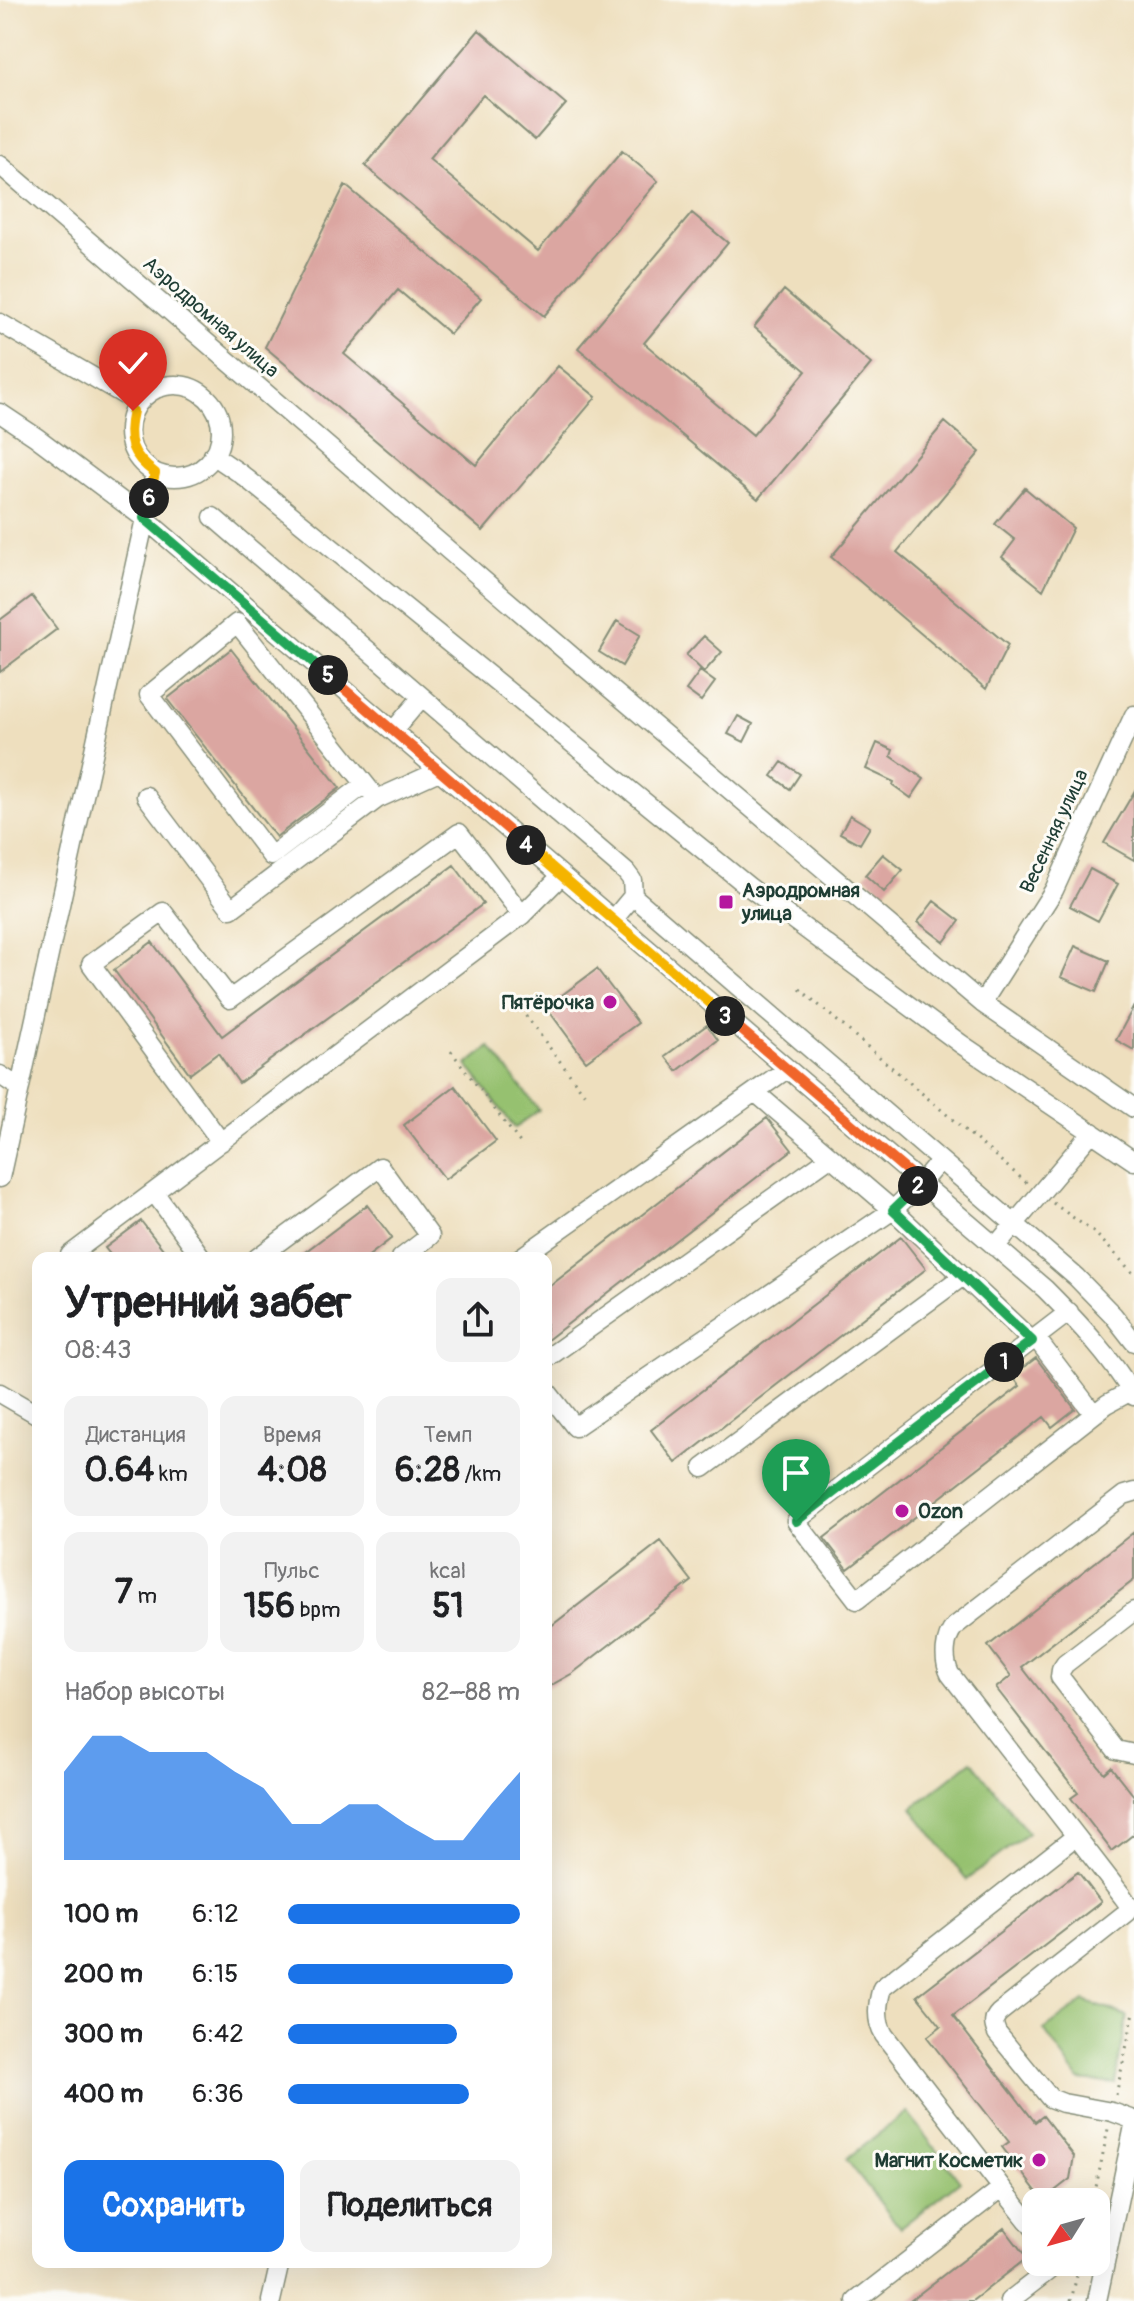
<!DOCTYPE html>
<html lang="ru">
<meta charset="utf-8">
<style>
:root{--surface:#fff;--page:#f2f2f2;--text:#202124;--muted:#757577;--accent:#1a73e8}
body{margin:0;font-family:Pangolin,sans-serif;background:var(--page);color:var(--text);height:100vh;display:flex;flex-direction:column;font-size:30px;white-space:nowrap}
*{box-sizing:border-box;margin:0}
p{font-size:26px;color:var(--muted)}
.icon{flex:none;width:44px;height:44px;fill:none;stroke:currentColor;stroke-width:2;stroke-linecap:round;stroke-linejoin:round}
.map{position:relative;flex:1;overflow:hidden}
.drawer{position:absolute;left:32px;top:1252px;width:520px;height:1016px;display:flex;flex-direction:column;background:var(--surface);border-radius:16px;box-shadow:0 8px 32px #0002}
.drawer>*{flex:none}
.needle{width:52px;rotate:233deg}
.controls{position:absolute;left:1022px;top:2188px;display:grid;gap:16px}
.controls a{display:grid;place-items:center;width:88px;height:88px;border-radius:16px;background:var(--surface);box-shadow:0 8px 32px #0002;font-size:40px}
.pin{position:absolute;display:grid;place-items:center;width:68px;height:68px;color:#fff;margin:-82px -34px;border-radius:50% 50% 50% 0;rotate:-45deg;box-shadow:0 0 8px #0007}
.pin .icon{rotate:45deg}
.km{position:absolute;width:40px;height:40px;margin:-20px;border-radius:50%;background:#222;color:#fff;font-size:22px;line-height:40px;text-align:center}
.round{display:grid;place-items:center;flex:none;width:84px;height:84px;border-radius:16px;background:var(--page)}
.headline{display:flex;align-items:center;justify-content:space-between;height:136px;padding:0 32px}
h1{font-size:44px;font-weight:700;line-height:60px}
.stats{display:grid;grid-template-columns:repeat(3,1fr);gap:12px;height:136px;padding:8px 32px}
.stats div{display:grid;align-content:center;border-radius:16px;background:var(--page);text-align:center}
.stats b{font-size:34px;font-weight:700}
.stats small{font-size:22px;font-weight:400}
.stats p{font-size:22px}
.chart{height:224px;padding:16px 32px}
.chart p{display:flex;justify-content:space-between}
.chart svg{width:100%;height:144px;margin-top:8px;fill:var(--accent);opacity:.7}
.button{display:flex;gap:16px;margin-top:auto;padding:16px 32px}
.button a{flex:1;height:92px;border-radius:16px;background:var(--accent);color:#fff;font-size:32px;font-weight:700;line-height:92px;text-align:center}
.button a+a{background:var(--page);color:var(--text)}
ul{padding:0 32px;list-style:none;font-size:26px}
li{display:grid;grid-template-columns:128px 96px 1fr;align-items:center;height:60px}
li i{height:20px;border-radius:10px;background:var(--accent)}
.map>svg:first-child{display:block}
</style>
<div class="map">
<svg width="1134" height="2301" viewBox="0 0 1134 2301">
<rect width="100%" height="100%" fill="#fdfcf7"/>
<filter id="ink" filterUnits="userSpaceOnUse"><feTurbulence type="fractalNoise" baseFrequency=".0125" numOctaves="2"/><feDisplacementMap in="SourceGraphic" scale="16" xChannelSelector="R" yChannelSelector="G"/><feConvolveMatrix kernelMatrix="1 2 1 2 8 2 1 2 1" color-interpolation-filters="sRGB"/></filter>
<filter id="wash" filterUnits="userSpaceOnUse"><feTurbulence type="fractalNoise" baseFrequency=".006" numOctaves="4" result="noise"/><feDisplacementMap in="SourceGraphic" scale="32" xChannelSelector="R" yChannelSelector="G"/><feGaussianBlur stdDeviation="1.8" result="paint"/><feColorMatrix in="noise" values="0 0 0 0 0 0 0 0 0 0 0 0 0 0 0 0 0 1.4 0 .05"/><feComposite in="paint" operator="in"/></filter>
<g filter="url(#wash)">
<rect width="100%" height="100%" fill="#eedfbe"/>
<path fill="#96c16f" stroke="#5a7f52" stroke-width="2" d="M490,1047L539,1110L515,1128L467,1065Z
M972,1761L1028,1833L967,1880L912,1808Z
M1084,2001L1127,2016L1115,2084L1079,2080L1044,2030Z
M907,2112L960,2181L900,2228L846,2159Z"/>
<g id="blocks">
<path fill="#dba6a1" d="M479,30L566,104L535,140L483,95L429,159L538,251L622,151L658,181L544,316L365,166Z
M345,185L481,298L450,334L398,290L344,354L476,465L558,366L596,397L483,531L265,347Z
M692,213L728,243L644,343L753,435L806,371L754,327L784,290L871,364L758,499L578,348Z
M945,422L980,452L897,552L1008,645L986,689L831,557Z
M1025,488L1073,528L1043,590L1002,557L1015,540L995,524Z
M32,596L57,629L0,672V620Z
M617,621L640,635L622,666L599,652Z
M704,636L722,652L704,672L686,655Z
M231,649L340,788L276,837L167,699Z
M700,671L715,682L701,701L686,690Z
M738,716L753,724L744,742L728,734Z
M877,743L893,750L891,756L924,779L911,798L893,785L894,782L866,769Z
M782,762L800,774L790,789L772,776Z
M1134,792V860L1104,843Z
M850,815L870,827L860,844L840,833Z
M883,854L903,870L884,892L865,875Z
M454,865L483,904L239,1083L218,1053L190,1074L114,970L152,942L222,1036Z
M1090,869L1118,884L1098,921L1070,906Z
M934,901L960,921L944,942L918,922Z
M1075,946L1109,961L1096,992L1061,977Z
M597,969L638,1023L586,1061L546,1007Z
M1134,1006V1050L1116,1040Z
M707,1025L718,1040L677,1071L665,1056Z
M455,1086L496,1141L445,1179L404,1125Z
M767,1118L792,1150L546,1341V1289Z
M367,1205L392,1238L366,1258H297Z
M141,1221L170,1258H113L105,1248Z
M901,1237L926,1269L676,1463L651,1430Z
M1036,1358L1075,1409L1052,1427L1044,1417L848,1569L824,1538L1020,1386L1012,1376Z
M1134,1532V1580L1022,1667L1104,1773L1111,1767L1134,1796V1834L1112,1851L1071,1798L1078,1793L996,1688L1011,1676L988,1646Z
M661,1541L692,1581L573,1673L546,1688V1630Z
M1078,1872L1101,1902L953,2016L1035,2122L1043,2116L1074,2156L1070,2179L1043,2200L1002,2147L1009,2142L927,2037L941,2026L917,1996Z
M1004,2228L1027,2258L972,2301H910Z"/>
</g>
</g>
<g filter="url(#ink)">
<use href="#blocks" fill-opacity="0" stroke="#868e79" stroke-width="2"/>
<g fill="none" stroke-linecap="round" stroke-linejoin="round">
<g stroke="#868e79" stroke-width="21">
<path id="minor" d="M0,165L574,658L982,1003L1134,1108
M0,323L138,403
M129 431a46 46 0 1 1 92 0a46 46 0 1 1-92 0Z
M0,413L36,437L144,518L1045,1289C1078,1322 1110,1356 1134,1396
M213,455L241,474L749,887L961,1044L1134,1161
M213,517L626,872L632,880L633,896L613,920
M393,731L422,697
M365,784L271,856L149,695L237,623L377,799
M146,796L231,909L377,799L439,771
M633,896L1076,1277L1113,1315L1134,1342
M982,1003L1054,890L1134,715
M0,1075L20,1088
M756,1093L893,1210L1032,1341
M221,1142L91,964L163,912L230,999L459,833L522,915
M0,1178L155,473
M154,1192L522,915L561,876
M995,1247L1092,1132
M73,1258L70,1255L154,1192L202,1258
M257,1258L380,1167L430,1236L401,1258
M520,1258L787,1069
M1069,1312L796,1521L857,1600L1107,1404L1131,1391
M1036,1338L1094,1414
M546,1359L830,1157
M546,1390L575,1427L893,1210L921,1183L940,1160
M0,1393L38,1415
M703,1468L963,1276
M1134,1611L1065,1664L1061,1670L1060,1677L1116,1750L1134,1754
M1076,1836L1123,1897L1128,1904L1127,1912L999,2013C993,2019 993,2024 997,2033L1050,2098L1063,2103L1112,2112L1134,2120
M1002,2188L1036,2231
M271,2301L280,2262
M856,2301L1002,2188L884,2035C875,2020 877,2004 882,1988L1076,1836L950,1674C943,1660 944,1638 955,1626L1124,1495L1134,1492
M1009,2301L1048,2271L1053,2262
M1097,2301L1134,2126"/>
</g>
<path stroke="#868e79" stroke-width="3" stroke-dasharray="2 6" stroke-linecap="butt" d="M800,989L1028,1184
M516,1003L586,1096
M451,1051L521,1144
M1053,1203L1096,1234L1134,1274
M1116,2095L1134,2012
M1093,2202L1108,2129
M1071,2301L1080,2262"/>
<use href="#minor" stroke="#fff" stroke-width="18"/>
</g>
</g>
<g fill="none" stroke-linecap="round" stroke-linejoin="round" filter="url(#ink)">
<g stroke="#fff" stroke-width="16">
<path id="split-1" d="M796,1521L1004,1362"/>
</g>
<g stroke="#fff" stroke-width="16">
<path id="split-2" d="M918,1186L893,1210L1032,1341L1004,1362"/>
</g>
<g stroke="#fff" stroke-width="16">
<path id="split-3" d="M725,1016L921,1183L918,1186"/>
</g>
<g stroke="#fff" stroke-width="16">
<path id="split-4" d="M526,845L725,1016"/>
</g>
<g stroke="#fff" stroke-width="16">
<path id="split-5" d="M328,675L526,845"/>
</g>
<g stroke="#fff" stroke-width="16">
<path id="split-6" d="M149,498L144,518L328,675"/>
</g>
<g stroke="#fff" stroke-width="16">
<path id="split-7" d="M133,411C126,441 131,455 155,473L149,498"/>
</g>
<use href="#split-1" stroke="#22a559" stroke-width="10"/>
<use href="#split-2" stroke="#22a559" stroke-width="10"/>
<use href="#split-3" stroke="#f0652b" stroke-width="10"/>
<use href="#split-4" stroke="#f5b400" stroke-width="10"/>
<use href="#split-5" stroke="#f0652b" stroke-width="10"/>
<use href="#split-6" stroke="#22a559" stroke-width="10"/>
<use href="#split-7" stroke="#f5b400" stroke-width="10"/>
</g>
<g fill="#b5179e" stroke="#fdfcf7" stroke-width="3">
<rect x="718" y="894" width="16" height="16" rx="4"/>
<circle cx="610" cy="1002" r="8"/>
<circle cx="902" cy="1511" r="8"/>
<circle cx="1039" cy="2160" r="8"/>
</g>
<g text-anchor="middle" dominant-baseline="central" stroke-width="6" stroke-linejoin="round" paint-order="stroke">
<g font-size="20" fill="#1f3d34" stroke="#fdfcf7">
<text transform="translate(211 317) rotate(41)">Аэродромная улица</text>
<text transform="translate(1054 831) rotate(-65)">Весенняя улица</text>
</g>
<g font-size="20" font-weight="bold" fill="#1f3d34" stroke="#fdfcf7" text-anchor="start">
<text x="742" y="890">Аэродромная<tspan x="742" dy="23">улица</tspan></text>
<text x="594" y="1002" text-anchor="end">Пятёрочка</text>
<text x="918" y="1511">Ozon</text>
<text x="1023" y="2160" text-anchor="end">Магнит Косметик</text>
</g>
</g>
</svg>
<div class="controls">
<a><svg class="needle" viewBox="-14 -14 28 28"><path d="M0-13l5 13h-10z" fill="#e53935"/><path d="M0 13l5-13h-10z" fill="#757577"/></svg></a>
</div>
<div class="pin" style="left:796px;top:1521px;background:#1e9e55"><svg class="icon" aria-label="arrive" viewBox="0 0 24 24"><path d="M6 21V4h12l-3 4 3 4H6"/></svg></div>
<div class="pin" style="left:133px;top:411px;background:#d93025"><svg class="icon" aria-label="check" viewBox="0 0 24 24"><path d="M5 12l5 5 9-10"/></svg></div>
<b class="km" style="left:1004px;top:1362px">1</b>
<b class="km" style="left:918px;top:1186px">2</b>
<b class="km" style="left:725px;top:1016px">3</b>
<b class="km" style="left:526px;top:845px">4</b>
<b class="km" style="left:328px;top:675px">5</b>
<b class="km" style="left:149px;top:498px">6</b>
<section class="drawer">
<div class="headline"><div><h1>Утренний забег</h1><p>08:43</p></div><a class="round"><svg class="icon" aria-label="share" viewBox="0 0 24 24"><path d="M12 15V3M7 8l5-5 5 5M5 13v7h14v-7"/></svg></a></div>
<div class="stats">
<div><p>Дистанция</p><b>0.64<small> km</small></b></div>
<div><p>Время</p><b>4:08</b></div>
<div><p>Темп</p><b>6:28<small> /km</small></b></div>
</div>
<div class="stats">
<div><b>7<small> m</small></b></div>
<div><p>Пульс</p><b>156<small> bpm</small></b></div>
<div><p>kcal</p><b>51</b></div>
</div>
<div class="chart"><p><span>Набор высоты</span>82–88 m</p>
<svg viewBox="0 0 160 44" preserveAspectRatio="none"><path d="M0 44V17L10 6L20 6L30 11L40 11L50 11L60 17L70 22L80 33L90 33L100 27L110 27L120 33L130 38L140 38L150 27L160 17V44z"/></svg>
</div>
<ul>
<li><b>100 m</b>6:12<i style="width:100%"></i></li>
<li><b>200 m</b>6:15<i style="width:97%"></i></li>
<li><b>300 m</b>6:42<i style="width:73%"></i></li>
<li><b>400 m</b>6:36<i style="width:78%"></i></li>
</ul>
<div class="button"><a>Сохранить</a><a>Поделиться</a></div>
</section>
</div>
